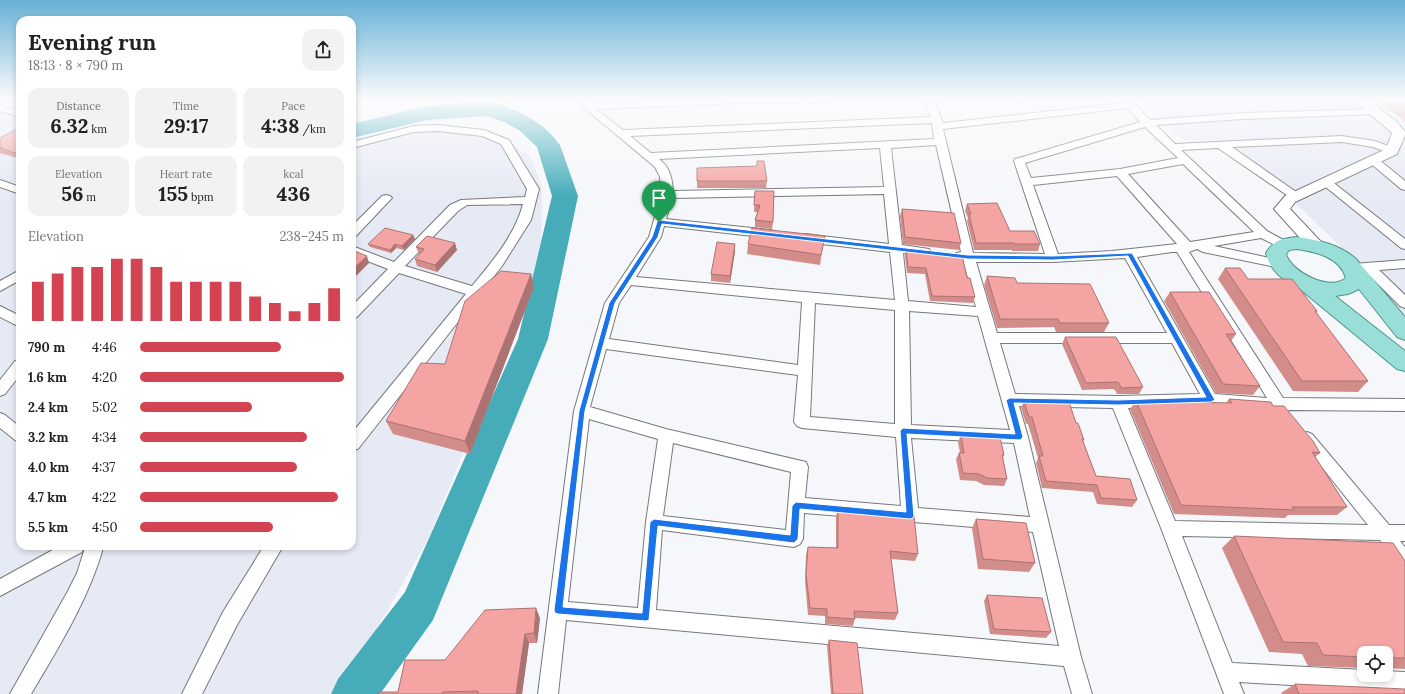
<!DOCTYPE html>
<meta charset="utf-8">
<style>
:root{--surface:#fff;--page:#f2f2f2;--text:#222;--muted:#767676;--accent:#d34351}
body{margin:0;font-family:Lora,serif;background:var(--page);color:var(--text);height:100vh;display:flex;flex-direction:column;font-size:15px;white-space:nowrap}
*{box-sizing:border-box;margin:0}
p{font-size:13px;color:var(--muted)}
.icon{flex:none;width:22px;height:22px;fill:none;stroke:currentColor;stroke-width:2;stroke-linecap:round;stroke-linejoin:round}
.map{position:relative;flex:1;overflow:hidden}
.drawer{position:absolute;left:16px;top:16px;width:340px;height:534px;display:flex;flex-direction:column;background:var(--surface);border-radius:12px;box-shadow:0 2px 6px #0003}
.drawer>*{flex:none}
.fabs{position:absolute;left:1357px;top:646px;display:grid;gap:8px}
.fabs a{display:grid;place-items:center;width:36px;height:36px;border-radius:8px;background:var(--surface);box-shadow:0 2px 6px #0003;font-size:20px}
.pin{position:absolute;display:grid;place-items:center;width:34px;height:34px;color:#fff;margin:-41px -17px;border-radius:50% 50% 50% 0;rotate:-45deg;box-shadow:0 0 4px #0007}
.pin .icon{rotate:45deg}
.round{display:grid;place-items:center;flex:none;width:42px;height:42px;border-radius:12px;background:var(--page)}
.head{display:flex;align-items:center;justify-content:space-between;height:68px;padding:0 12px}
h1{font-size:22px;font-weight:700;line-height:30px}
.metrics{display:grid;grid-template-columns:repeat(3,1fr);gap:6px;height:68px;padding:4px 12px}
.metrics div{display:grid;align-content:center;border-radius:10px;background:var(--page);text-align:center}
.metrics b{font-size:20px;font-weight:700}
.metrics small{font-size:11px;font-weight:400}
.metrics p{font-size:11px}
.chart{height:112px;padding:8px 12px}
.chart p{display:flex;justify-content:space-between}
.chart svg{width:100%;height:72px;margin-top:4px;stroke:var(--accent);stroke-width:6}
ul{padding:0 12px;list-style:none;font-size:13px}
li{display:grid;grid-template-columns:64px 48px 1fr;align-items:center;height:30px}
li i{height:10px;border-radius:5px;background:var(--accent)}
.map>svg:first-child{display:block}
</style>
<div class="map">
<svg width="1405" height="694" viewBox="0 0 1405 694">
<rect width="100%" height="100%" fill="#f6f7fa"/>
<path fill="#e6eaf4" d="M0,99L20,104V546H352V139L420,123L487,129L530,156L542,186L541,264L428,539L340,694H0Z
M1139,99H1405V314L1334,240L1298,206L1229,147L1217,140L1184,141Z"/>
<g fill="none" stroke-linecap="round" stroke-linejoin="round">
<path fill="#46acba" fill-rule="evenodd" d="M489,102C517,109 543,121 560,145L578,196L548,339L433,620L380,694H331L338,679L405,592L518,339L552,196L537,147L519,130L504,122L487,116L427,120L352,138V124L427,106Z"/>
<g stroke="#77787b" stroke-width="2">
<path id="minor" d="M352,99H358L355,103L352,104Z
M704,99H828L823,102L743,103L596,109L623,130L931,117L924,99H934L943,123L1123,103L1120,99H1130L1150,120L1242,113L1380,109L1381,111L1380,113L1376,114L1242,119L1156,125L1175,144L1342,136L1375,141L1396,149L1397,151L1392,154L1373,147L1342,142L1232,147L1299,194L1301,196L1299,198H1291L1218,148L1181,150L1267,231L1287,242L1289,245L1287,248L1283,249L1261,238L1214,246L1284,261L1286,264L1284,267L1280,268L1203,252L1197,249L1189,252L1283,398L1405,399V411L1289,410L1287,413L1282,415L1277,413L1274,410L1211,406L1128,408L1175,521L1368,525L1302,442L1299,438L1302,434L1307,432L1312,434L1389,525H1405V541H1400L1405,547V569L1399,567L1380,540L1182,536L1232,663L1364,670V675H1386V671L1405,672V692L1239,682L1244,694H1224L1161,528L1113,408L1019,406L1028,437L1081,657L1092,694H1072L1064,666L566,620L558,694H538L574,411L605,303L649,237L661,195L660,177L655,167L582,106L587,103ZM1128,108L1140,122L1015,159L1014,161L1045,254L973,253L943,129ZM932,123L934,139L651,153L630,136ZM1145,127L1178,158L1120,169L1031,178L1025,163ZM936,145L961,252L956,253L954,256L956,259L963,260L976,307L908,301L903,253L925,256L929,255L931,252L929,249L902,245L891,148ZM880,148L884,187L673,191C672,178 670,167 659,159ZM1183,164L1254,232L1190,242L1128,174ZM1117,176L1177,244L1112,251L1058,254L1033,185ZM884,194L889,244L805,234L801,235L799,238L801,241L805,242L890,252L895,300L636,277L661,237L664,226L770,238L774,237L776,234L774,231L770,230L666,219L672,198ZM1172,252H1177L1267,398L1215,394L1137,257ZM1125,258L1167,333H997L976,262H1053ZM631,285L802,302L798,365L609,339L619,303ZM815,303L895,310V424L810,417ZM909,311L978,316L1010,430L911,425ZM1000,343H1172L1200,394L1118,396L1015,394ZM606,349L798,375L794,422L797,426L802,428L896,437L901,506L805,498L808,467L806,462L666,429L590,407ZM589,419L658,439L646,522L638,608L568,602ZM911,438L1014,443L1030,517L918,508ZM673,443L791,472L786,530L663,516ZM804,513L904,521L910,523L914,522L1033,532L1059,646L656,610L662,530L794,547L800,544L803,539Z
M0,105L20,111V117L0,111Z
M438,125L484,130L509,140L539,189L531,220L502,266L358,449L352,450V433L466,294L399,273L357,317L352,319V306L388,269L352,255V246L394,262L450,205L461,200L525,197L527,189L501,144L482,136L438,131L414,132L352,148V142L414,126ZM523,204C515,235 492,262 472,286L405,266L458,211L467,205Z
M1373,157L1377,158L1405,181V190L1401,189L1369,162L1368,160Z
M1326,179L1330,180L1405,239V249L1401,248L1322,184L1320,182Z
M0,180L20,187V194L0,187Z
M386,195L390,196L392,198L390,200L356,236L352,237V226L382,196Z
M1405,260V268L1379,270L1405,295V308L1400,306L1365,271H1349L1347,268L1349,265L1353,264Z
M20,270V280L0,291V281Z
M0,306L20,316V327L0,317Z
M20,360V375L5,394L0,396V380L15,361Z
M0,413L5,415L20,427V442L15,440L0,428Z
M60,546H102L103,548C89,598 58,649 31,694H10L68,591L77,573L85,548L84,546L82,552L0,596V579Z
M264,546H283L237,625L202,694H182L223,612Z"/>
</g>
<g stroke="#77787b" stroke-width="2">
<path id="tertiary" d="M1353,99H1366L1396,121L1405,132V135L1397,154L1295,202L1290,209L1324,245L1322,249L1316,250L1310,249L1274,209L1285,196L1386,149L1392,133Z"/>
</g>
<g stroke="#4a958d" stroke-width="2">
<path id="primary" d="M1297,237C1318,240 1339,244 1356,259L1405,317V340L1397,337L1359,289L1348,294L1335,296L1405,351V371L1397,369L1300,289C1284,281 1270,271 1266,253C1275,239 1281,239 1297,237ZM1297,249C1316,252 1340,257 1346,278C1330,292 1291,272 1286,254L1289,250Z"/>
</g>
<use href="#minor" fill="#fff" fill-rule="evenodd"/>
<use href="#tertiary" fill="#fff" fill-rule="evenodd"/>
<use href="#primary" fill="#9adfd7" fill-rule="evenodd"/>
</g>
<path fill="#d28d8b" d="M1388,99H1405V121L1383,106Z
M20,127V159L0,153V138Z
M697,168L767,181L766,188H697Z
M755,191L773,222L772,229L755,227V220L758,212H754Z
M967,204L1010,231L1040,244L1038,251H1012V250H974L967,221L968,218L965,211Z
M902,209L961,243L959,250L903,244L900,216Z
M413,235L415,239L404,250L396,248L391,253L370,247L368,244Z
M748,244L823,246L820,265L747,254Z
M416,247L457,250L437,272L417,266L415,259L419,254Z
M906,250L967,278L975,297L973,303L930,301L925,274L907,273L905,256Z
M735,251L730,283L711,281V274Z
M1225,268L1317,311L1316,313L1368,381L1358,392L1293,391L1218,279Z
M531,274L534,287L470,454L393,434L386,421L445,364Z
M987,276L1017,283L1109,323L1104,332H1056L1054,327L997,328L984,285Z
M1170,292L1236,334L1231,341L1260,386L1253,395L1216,393L1164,301Z
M1065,337L1143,387L1139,394H1117L1115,390L1112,389L1082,390L1062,344Z
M1229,399L1273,406L1320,453L1315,457L1347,507L1337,515H1288L1285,518L1174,514L1130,409L1136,401L1226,403Z
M1024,401L1076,423L1084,440L1083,441L1096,476L1137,500L1132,507L1097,504L1093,492L1042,488L1036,463L1038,458L1028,424H1026L1021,408Z
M961,435L1004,455L1003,458L1007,479L1004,486L984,485L976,481L960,480L956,459L959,453H960L958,442Z
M838,509L918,554L915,561L891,559L898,613L895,620L855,618L853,626L825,624V616L808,615L805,581L806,555L808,547L836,548V517Z
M976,519L1035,563L1029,572L978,569L972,528Z
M1234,536L1405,561V669L1386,668V653H1364V668L1308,666L1302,654L1269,652L1222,548Z
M987,595L1051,632L1046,638L990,634L984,601Z
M540,618L537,643H529L522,694H379L398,692L445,660Z
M829,640L863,694H831L827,646Z
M1295,684L1405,694H1282L1281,693Z"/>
<path fill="#ab7371" d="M19,151L20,152V159L15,153Z
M413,235L415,239L404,250L402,246Z
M455,243L457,250L437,272L435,265Z
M395,244L396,248L391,253L390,250Z
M735,244V251L730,283V276Z
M367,256L369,263L352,280V270Z
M531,274L534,287L470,454L465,441Z
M352,292L355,299L352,302Z
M536,608L540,618L537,643L534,633Z
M525,634L529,643L522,694H516Z"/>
<path fill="#f4a4a2" stroke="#ab7371" d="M1393,99H1405V107Z
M20,127V151H19L15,153L0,148V138Z
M757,161H764L767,181H697V168L757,166Z
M755,191H774L773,222L755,220L760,205H754Z
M997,203L1010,231H1034L1040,244H1015L1014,243H976L969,214H971L967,204Z
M902,209L954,213L961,243L905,237Z
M385,228L413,235L402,246L395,244L390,250L368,244Z
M752,228L825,236L821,255L748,244Z
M427,236L455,243L435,265L415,259L424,249L416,247Z
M717,242L735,244L730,276L711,274Z
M352,250L367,256L352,270Z
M906,250L962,255L967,278H970L975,297L932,296L926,268L908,267Z
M1225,268H1240L1248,279H1292L1317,311H1315L1368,381H1302Z
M501,271L531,274L465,441L386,421L421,363L445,364L465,301Z
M987,276L1015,278L1017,283L1090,284L1109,323H1060L1058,319H1000Z
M1170,292H1209L1236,334H1226L1260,386L1223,384Z
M1065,337H1116L1143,387L1121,388L1119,383L1117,382L1086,383Z
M1229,399L1271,402L1273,406H1284L1313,441L1320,453L1312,452L1347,507H1292L1294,510L1181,505L1136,401L1232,403Z
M1024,401L1069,402L1076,423H1078L1084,440L1082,439L1096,476L1130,479L1137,500L1101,498L1097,485L1046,481L1039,456H1043L1032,417H1029Z
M961,435L1000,437L1004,455H1002L1007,479L987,478L979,474L963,473L959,453H964Z
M838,509L914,516L918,554L890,551L898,613L854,611L855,619L827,617V609L810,608L806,574L808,547L838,548Z
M976,519L1026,523L1035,563L983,559Z
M1234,536L1393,543L1405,561V658H1386V653H1364V657L1323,655L1317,643L1283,642Z
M987,595L1042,598L1051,632L994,629Z
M536,608L534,633L525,634L516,694H478V691L443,692L442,694H379V692H398L405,660H445L485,610Z
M829,640L857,643L863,694H833Z
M1295,684L1405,689V694H1299Z"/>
<linearGradient id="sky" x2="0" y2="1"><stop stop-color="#67b1d6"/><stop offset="0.51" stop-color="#fbfbfd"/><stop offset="1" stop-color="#fbfbfd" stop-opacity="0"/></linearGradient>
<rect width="1405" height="196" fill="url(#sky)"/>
<path fill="#1a73e8" stroke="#fff" fill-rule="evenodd" d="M659,220L968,255L1053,256L1132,253L1215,400L1211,402L1118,405L1014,403L1023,437L1020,440L907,434L914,516L913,518L910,519L800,509L798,539L794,543L658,526L649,620L646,621L558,614L555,613L554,610L579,411L609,303L652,237L657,222ZM662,224L968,259L1053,260L1128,256L1206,397L1118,400L1010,398L1006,400L1015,434L903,428L900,431L906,512L796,502L792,506L790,535L654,519L650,522L642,613L563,607L585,411L615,303L658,237Z"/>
</svg>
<div class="fabs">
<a><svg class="icon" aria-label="locate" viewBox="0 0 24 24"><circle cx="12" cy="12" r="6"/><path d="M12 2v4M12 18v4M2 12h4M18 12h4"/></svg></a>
</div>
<div class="pin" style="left:659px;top:222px;background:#1e9e55"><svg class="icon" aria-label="arrive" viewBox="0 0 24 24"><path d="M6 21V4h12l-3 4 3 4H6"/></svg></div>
<section class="drawer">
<div class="head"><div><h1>Evening run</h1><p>18:13 · 8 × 790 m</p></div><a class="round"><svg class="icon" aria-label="share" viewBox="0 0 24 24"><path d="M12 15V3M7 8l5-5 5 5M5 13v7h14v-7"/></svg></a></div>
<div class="metrics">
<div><p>Distance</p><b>6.32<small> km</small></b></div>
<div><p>Time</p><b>29:17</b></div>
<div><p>Pace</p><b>4:38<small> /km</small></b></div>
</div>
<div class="metrics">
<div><p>Elevation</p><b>56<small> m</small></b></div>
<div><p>Heart rate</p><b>155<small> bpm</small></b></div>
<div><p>kcal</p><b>436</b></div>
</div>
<div class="chart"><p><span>Elevation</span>238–245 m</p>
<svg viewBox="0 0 160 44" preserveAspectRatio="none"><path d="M5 44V20M15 44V15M25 44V11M35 44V11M45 44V6M55 44V6M65 44V11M75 44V20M85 44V20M95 44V20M105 44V20M115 44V29M125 44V33M135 44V38M145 44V33M155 44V24"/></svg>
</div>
<ul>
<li><b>790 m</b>4:46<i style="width:69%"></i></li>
<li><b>1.6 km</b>4:20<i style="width:100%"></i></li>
<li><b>2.4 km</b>5:02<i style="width:55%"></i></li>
<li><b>3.2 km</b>4:34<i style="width:82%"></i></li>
<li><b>4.0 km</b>4:37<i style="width:77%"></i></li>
<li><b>4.7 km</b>4:22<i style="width:97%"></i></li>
<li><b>5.5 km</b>4:50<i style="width:65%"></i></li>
</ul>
</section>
</div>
